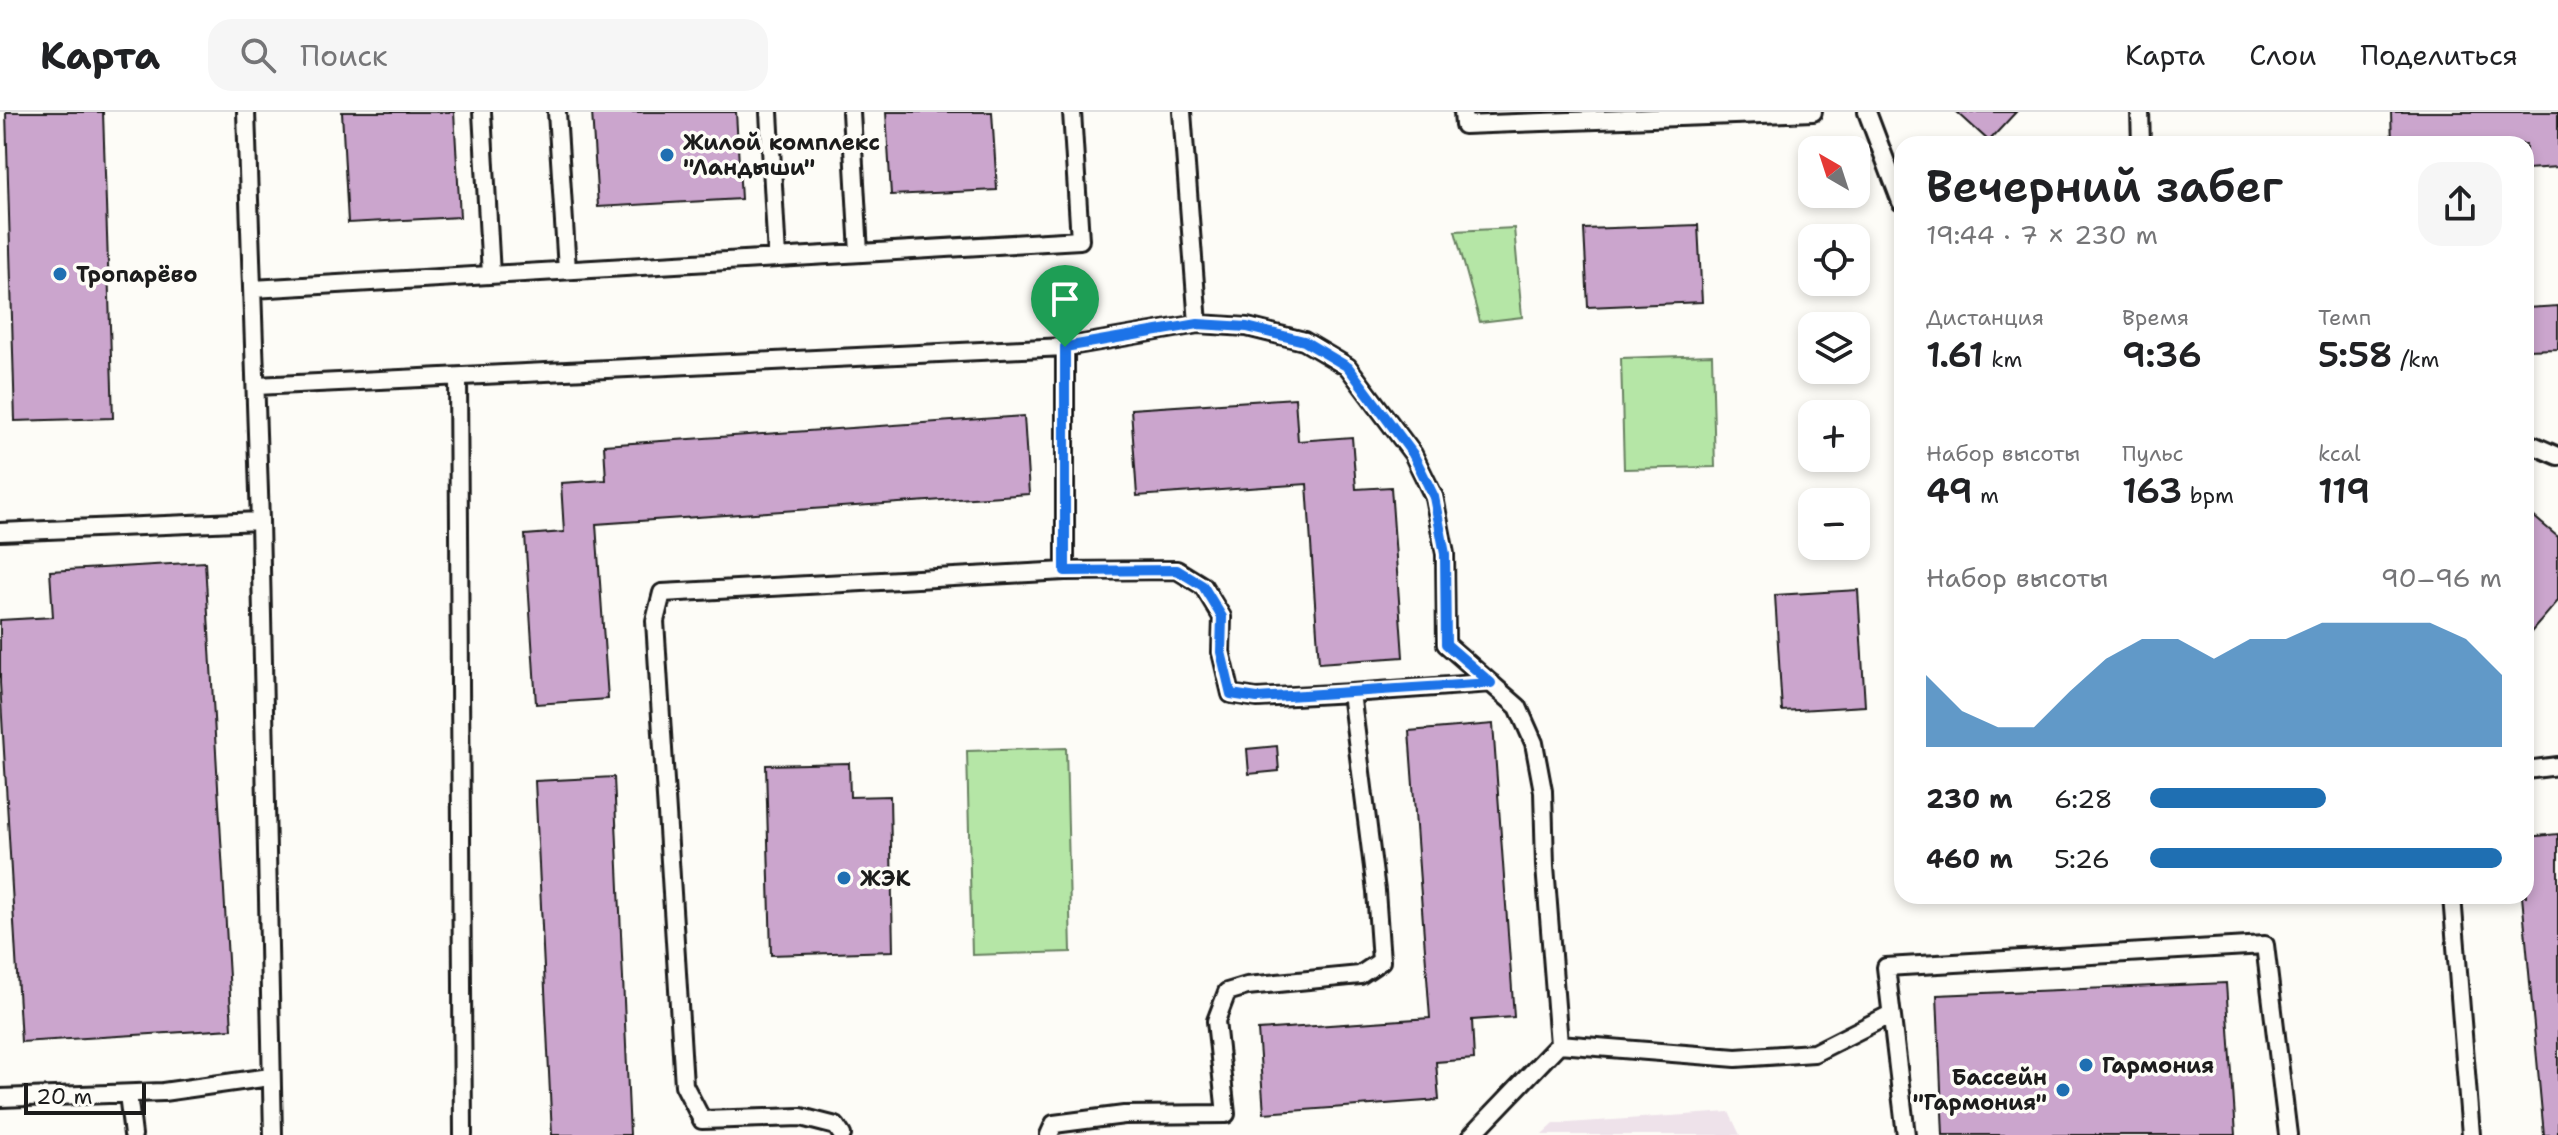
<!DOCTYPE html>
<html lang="ru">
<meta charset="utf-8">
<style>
:root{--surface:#fff;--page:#f6f6f6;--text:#202124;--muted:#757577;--line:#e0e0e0;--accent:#1f6fb2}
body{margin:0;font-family:"Shantell Sans",sans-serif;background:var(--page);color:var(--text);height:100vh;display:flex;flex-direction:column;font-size:30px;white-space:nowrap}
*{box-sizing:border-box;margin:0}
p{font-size:26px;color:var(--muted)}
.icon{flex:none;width:44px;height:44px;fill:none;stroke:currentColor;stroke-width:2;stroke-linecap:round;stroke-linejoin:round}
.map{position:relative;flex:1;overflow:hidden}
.sheet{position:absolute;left:1894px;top:24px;width:640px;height:768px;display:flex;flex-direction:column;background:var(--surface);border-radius:24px;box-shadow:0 4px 12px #0003}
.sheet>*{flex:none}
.needle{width:52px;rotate:321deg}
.fabs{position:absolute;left:1798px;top:24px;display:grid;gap:16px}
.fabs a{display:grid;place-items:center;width:72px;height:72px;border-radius:16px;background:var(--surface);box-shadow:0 4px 12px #0003;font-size:40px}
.scale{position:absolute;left:24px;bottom:20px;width:122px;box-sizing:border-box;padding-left:8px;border:4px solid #1c1c1c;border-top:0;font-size:22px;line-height:28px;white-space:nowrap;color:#1c1c1c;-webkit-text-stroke:6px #fdfcf7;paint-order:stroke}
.pin{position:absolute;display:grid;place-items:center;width:68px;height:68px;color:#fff;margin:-82px -34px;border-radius:50% 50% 50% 0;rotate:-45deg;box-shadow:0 0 8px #0007}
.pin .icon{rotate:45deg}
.round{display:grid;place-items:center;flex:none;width:84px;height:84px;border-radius:24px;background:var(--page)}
.summary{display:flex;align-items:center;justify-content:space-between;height:136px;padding:0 32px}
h1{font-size:44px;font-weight:600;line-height:60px}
.metrics{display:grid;grid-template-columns:repeat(3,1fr);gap:12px;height:136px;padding:8px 32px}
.metrics div{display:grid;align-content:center}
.metrics b{font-size:34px;font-weight:600}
.metrics small{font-size:22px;font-weight:400}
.metrics p{font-size:22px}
.chart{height:224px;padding:16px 32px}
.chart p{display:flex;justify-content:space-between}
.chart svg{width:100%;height:144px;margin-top:8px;fill:var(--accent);opacity:.7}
ul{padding:0 32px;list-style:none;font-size:26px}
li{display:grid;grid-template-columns:128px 96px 1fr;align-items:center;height:60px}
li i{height:20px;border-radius:10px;background:var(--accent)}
header{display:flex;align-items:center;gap:48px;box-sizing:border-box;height:112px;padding:0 40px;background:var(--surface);border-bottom:2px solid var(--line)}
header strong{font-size:38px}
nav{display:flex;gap:44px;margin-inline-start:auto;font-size:28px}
.search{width:560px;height:72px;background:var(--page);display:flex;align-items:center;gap:20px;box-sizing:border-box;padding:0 28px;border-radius:24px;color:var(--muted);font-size:30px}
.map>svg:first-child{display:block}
</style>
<header>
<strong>Карта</strong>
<div class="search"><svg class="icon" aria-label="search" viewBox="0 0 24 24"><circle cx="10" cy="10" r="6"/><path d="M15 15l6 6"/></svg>Поиск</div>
<nav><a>Карта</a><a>Слои</a><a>Поделиться</a></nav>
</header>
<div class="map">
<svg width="2558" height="1023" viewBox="0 0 2558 1023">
<rect width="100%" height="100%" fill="#fdfcf7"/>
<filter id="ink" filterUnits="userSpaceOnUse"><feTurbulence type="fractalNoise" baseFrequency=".0125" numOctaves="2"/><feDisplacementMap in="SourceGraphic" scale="16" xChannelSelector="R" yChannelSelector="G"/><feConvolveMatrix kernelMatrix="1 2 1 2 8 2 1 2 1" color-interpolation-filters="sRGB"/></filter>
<g filter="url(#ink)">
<path fill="#eee2ea" d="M1729,1000L1740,1023H1542L1554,1012Z"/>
<path fill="#b5e6a6" stroke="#688161" stroke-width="2" d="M1514,116L1522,205L1480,210L1455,119Z
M1712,243L1715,355L1624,357L1621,246Z
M1066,636L1071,840L972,843L967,639Z"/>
<path fill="#cba5cd" stroke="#1c1c1c" stroke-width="2" d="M6,0H103L113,306L15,309Z
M342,0H454L460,105L348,111Z
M592,0H736L741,87L598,95Z
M886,0H992L997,78L891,83Z
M1957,0H2016L1989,29Z
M2391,0H2558V55L2526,57V32H2392Z
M1698,113L1702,190L1588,195L1584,117Z
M2558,194V237L2526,238V196Z
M1295,286L1298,329L1352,325L1356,377L1391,375L1403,545L1319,551L1307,372L1137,384L1131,297Z
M1024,304L1029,382L596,412L608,587L536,592L525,423L564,420L561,371L606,368L604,333Z
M2526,398L2558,425V489L2526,526Z
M205,450L232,917L21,930L0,571V508L53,505L50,459Z
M1858,478L1865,594L1782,599L1775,483Z
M1493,612L1514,905L1472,908L1474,947L1436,950L1439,988L1264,1001L1258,918L1430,906L1409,619Z
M1277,634L1279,659L1249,662L1247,637Z
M849,651L850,685L890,684L893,839L771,843L766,653Z
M614,665L630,1023H552L535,669Z
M2558,722V1023H2544L2522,784H2526V725Z
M2226,871L2236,1023H1943L1937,883Z"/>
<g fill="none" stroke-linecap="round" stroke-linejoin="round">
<g stroke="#1c1c1c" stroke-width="22">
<path id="service" d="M246,0L260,409L273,1023
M482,0L491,163
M557,0L567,158
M769,0L777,146
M851,0L859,141
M1182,0L1198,212L1247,215L1304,229L1348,255L1413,342L1434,385L1445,442L1446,532L1518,595L1534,631L1543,679L1545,754L1559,932L1736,946L1814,941L1889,903
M1463,0L1464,13L1813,0
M1867,0L1901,90
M2140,0L2141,32
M253,177L1080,128L1072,0
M458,266L463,1023
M256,274L1065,235L1198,212
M2526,330L2558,344
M0,420L260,409
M1351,581L1491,571
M2526,658L2558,654
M2452,784L2471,1023
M128,982L133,1023
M0,986L163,980L270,965
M842,1023L836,1014L801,1005L702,1008L684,973L655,509L662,481L1065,459V235
M1049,1023L1054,1012L1124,1003L1226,1002L1216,909L1227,880L1247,874L1360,863L1381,849L1376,779L1351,581L1257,586L1231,582L1221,540L1222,505L1203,474L1177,458L1065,459
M1472,1023L1559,932
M1906,1023L1886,855L2265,833L2288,1023"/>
</g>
<use href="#service" stroke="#fdfcf7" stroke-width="16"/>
</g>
</g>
<g fill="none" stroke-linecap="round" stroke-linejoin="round" filter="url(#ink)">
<g stroke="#fff" stroke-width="16">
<path id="route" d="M1198,212L1247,215L1304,229L1348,255L1413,342L1434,385L1445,442L1446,532L1491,571L1257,586L1231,582L1221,540L1222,505L1203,474L1177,458L1065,459V235Z"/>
</g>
<use href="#route" stroke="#1a73e8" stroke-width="10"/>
</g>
<g fill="#1f6fb2" stroke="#fdfcf7" stroke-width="3">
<circle cx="667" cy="43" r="8"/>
<circle cx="60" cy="162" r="8"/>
<circle cx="844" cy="766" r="8"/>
<circle cx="2086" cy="953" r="8"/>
<circle cx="2063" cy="978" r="8"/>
</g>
<g text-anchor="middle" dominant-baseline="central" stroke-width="7" stroke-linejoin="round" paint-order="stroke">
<g font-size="22" font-weight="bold" fill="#1c1c1c" stroke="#fdfcf7" text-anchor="start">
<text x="683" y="30">Жилой комплекс<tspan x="683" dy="25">"Ландыши"</tspan></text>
<text x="76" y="162">Тропарёво</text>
<text x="860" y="766">ЖЭК</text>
<text x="2102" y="953">Гармония</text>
<text x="2047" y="965" text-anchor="end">Бассейн<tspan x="2047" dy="25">"Гармония"</tspan></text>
</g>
</g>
</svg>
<div class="fabs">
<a><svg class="needle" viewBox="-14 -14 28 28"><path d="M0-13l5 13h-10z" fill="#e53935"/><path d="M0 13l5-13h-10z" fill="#757577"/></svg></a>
<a><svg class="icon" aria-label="locate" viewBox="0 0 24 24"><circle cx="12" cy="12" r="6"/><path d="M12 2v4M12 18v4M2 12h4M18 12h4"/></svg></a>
<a><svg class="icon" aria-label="layers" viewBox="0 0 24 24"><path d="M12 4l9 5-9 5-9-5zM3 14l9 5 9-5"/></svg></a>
<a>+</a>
<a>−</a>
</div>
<div class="scale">20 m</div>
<div class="pin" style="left:1065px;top:235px;background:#1e9e55"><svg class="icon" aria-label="arrive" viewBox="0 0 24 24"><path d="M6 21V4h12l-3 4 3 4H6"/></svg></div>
<section class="sheet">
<div class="summary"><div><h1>Вечерний забег</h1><p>19:44 · 7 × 230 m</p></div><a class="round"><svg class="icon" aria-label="share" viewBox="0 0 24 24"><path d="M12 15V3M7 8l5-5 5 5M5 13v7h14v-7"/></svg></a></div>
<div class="metrics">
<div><p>Дистанция</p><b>1.61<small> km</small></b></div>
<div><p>Время</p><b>9:36</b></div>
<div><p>Темп</p><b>5:58<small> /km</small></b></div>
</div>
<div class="metrics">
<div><p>Набор высоты</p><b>49<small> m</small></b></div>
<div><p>Пульс</p><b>163<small> bpm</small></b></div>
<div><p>kcal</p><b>119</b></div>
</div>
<div class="chart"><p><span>Набор высоты</span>90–96 m</p>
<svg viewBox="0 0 160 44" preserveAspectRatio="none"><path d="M0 44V22L10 33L20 38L30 38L40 27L50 17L60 11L70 11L80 17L90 11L100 11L110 6L120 6L130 6L140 6L150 11L160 22V44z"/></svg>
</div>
<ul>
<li><b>230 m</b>6:28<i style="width:50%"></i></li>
<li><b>460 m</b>5:26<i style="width:100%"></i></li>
</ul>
</section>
</div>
